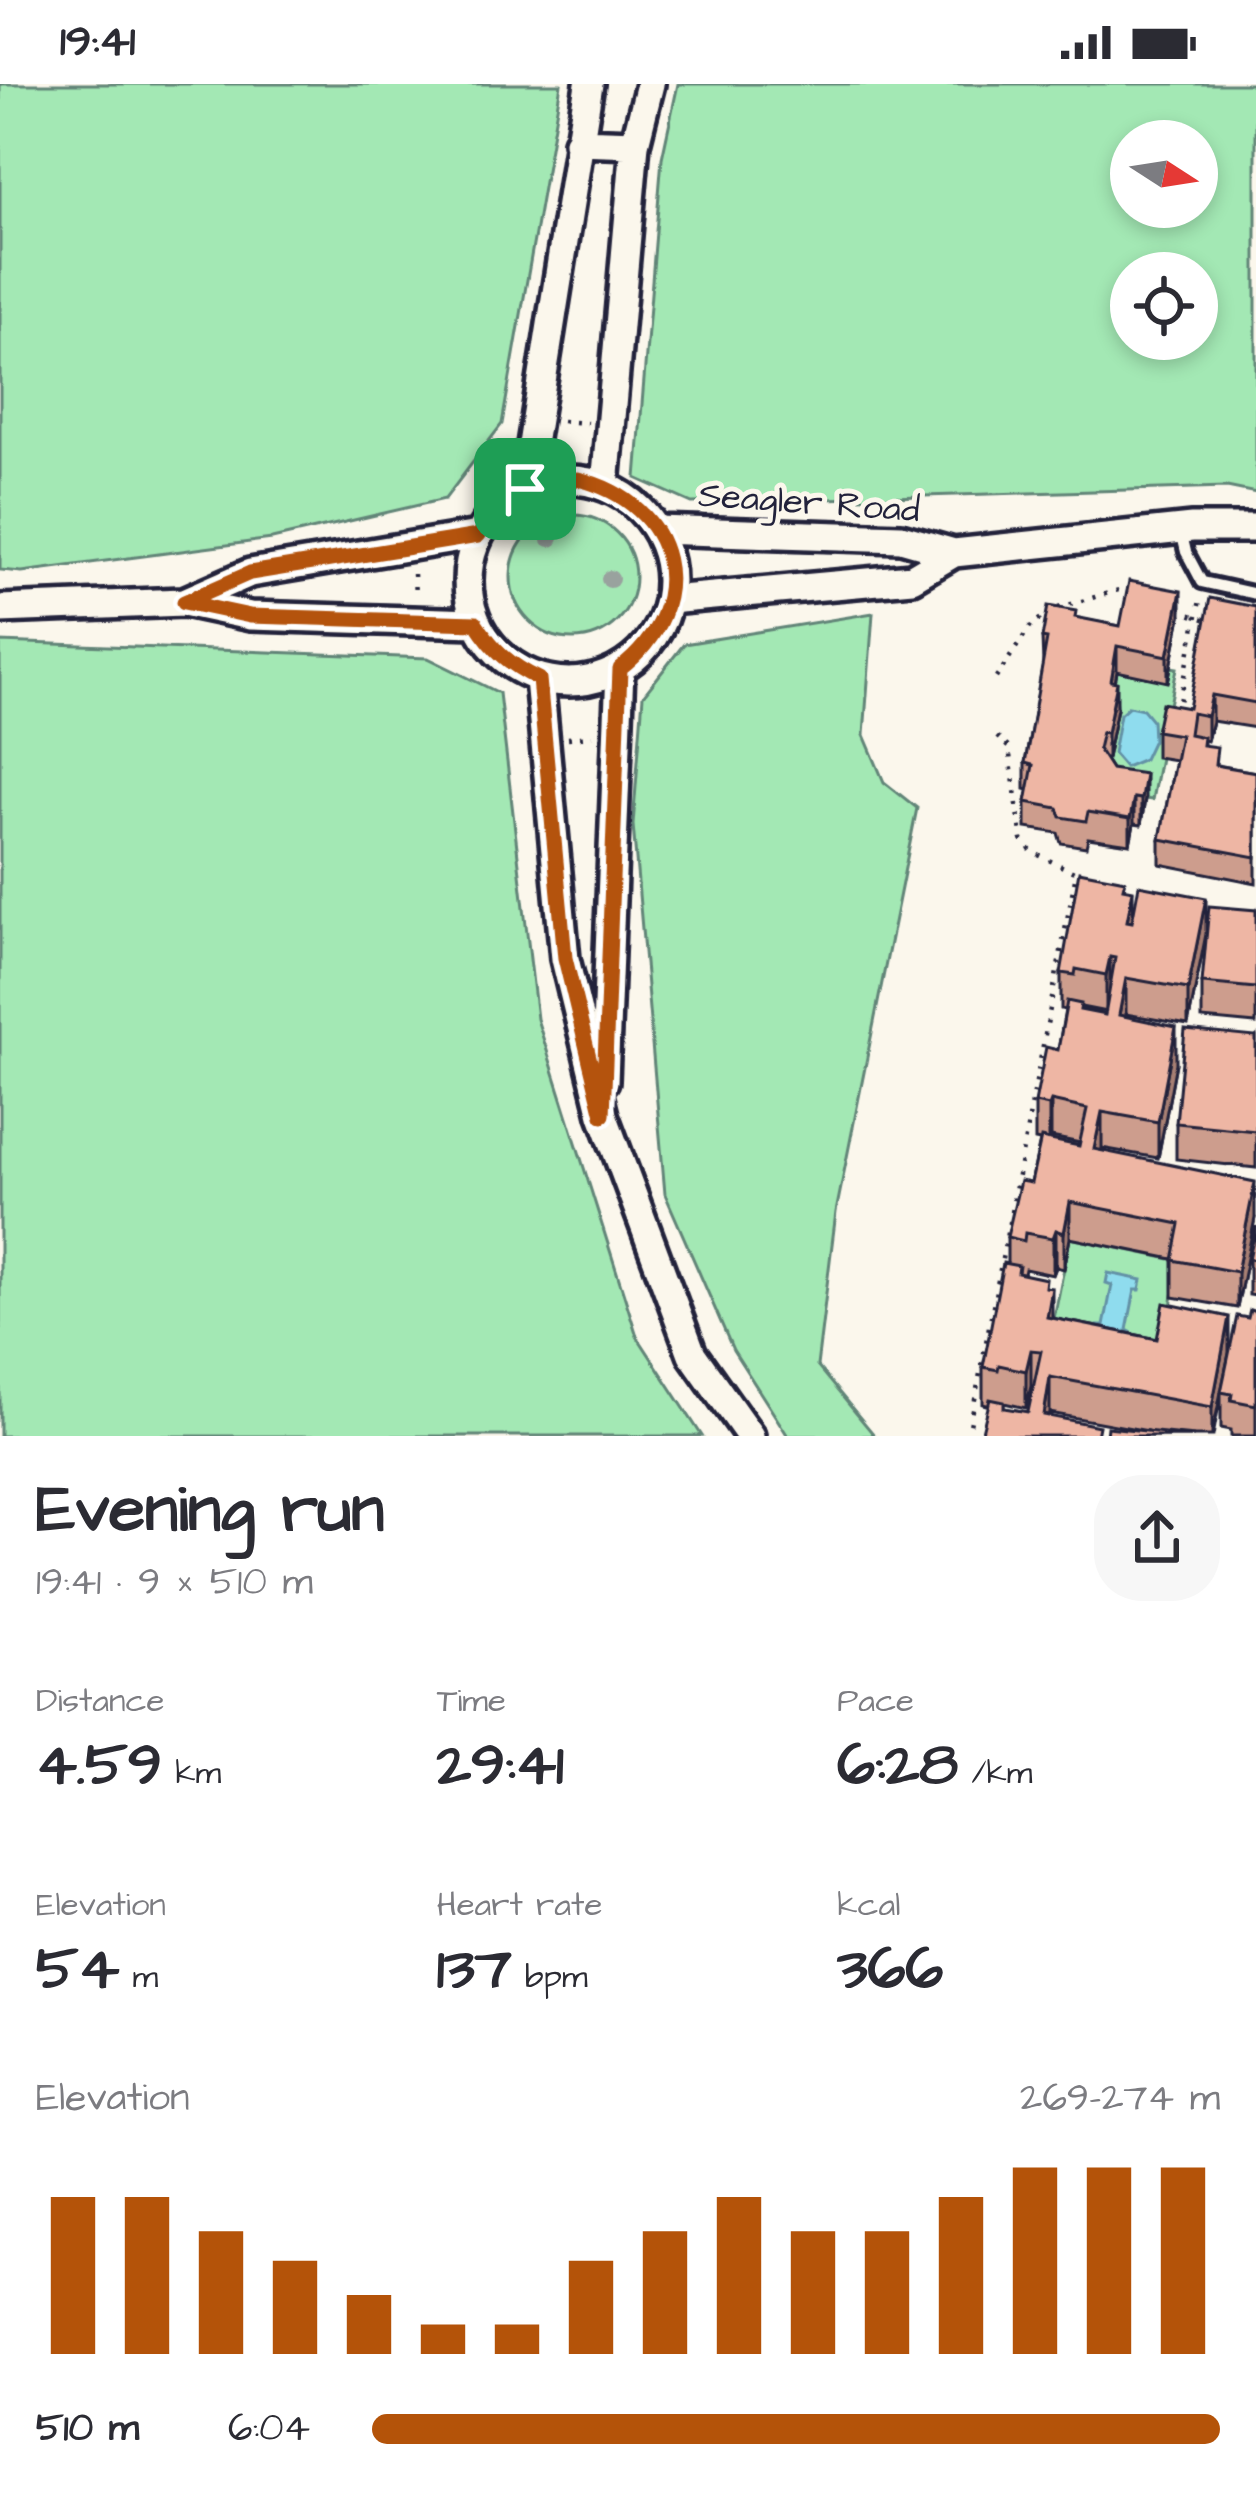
<!DOCTYPE html>
<meta charset="utf-8">
<style>
:root{--surface:#fff;--page:#f7f7f7;--text:#2b2b33;--muted:#7c7c81;--accent:#b45309}
body{margin:0;font-family:"Architects Daughter",sans-serif;background:var(--page);color:var(--text);height:100vh;display:flex;flex-direction:column;font-size:45px;white-space:nowrap}
*{box-sizing:border-box;margin:0}
p{font-size:39px;color:var(--muted)}
.icon{flex:none;width:66px;height:66px;fill:none;stroke:currentColor;stroke-width:2;stroke-linecap:round;stroke-linejoin:round}
.map{position:relative;height:1352px;overflow:hidden}
.drawer{display:flex;flex-direction:column;background:var(--surface);flex:1}
.drawer>*{flex:none}
.needle{width:78px;rotate:102deg}
.controls{position:absolute;left:1110px;top:36px;display:grid;gap:24px}
.controls a{display:grid;place-items:center;width:108px;height:108px;border-radius:50%;background:var(--surface);box-shadow:0 6px 18px #0003;font-size:60px}
.pin{position:absolute;display:grid;place-items:center;width:102px;height:102px;color:#fff;margin:-51px;border-radius:24px;box-shadow:0 6px 18px #0006}
.round{display:grid;place-items:center;flex:none;width:126px;height:126px;border-radius:48px;background:var(--page)}
.head{display:flex;align-items:center;justify-content:space-between;height:204px;padding:0 36px}
h1{font-size:66px;font-weight:700;line-height:90px}
.metrics{display:grid;grid-template-columns:repeat(3,1fr);gap:18px;height:204px;padding:12px 36px}
.metrics div{display:grid;align-content:center}
.metrics b{font-size:60px;font-weight:700}
.metrics small{font-size:33px;font-weight:400}
.metrics p{font-size:33px}
.chart{height:336px;padding:24px 36px}
.chart p{display:flex;justify-content:space-between}
.chart svg{width:100%;height:216px;margin-top:12px;stroke:var(--accent);stroke-width:6}
ul{padding:0 36px;list-style:none;font-size:39px}
li{display:grid;grid-template-columns:192px 144px 1fr;align-items:center;height:90px}
li i{height:30px;border-radius:15px;background:var(--accent)}
.status{display:flex;justify-content:space-between;align-items:center;height:84px;padding:0 60px;background:var(--surface);direction:ltr}
.status svg{height:33px;fill:currentColor}
.map>svg:first-child{display:block}
</style>
<div class="status"><b>19:41</b><svg viewBox="0 0 49 12"><path d="M0 12V9h3v3zM5 12V6h3v6zM10 12V3h3v9zM15 12V0h3v12zM26 1h20v11H26zM47 4h2v5h-2z"/></svg></div>
<div class="map">
<svg width="1256" height="1352" viewBox="0 0 1256 1352">
<rect width="100%" height="100%" fill="#fbf7ec"/>
<filter id="ink" filterUnits="userSpaceOnUse"><feTurbulence type="fractalNoise" baseFrequency=".00833" numOctaves="2"/><feDisplacementMap in="SourceGraphic" scale="24" xChannelSelector="R" yChannelSelector="G"/><feConvolveMatrix kernelMatrix="1 2 1 2 8 2 1 2 1" color-interpolation-filters="sRGB"/></filter>
<g filter="url(#ink)">
<path fill="#a3e8b4" stroke="#628578" stroke-width="3" fill-rule="evenodd" d="M0,0H561L502,340L445,415L272,455L22,488L0,486Z
M678,0H1256V409L1227,403L692,419L636,394L662,74ZM1131,57H1197V123H1131ZM1131,189H1197V255H1131Z
M511 493a62 62 0 1 1 124 0a62 62 0 1 1-124 0Z
M873,529L864,651L884,698L917,724L836,1128L817,1282L875,1352H788L733,1266L665,1110L633,741L643,612L684,560Z
M0,558L428,574L499,609L537,935L637,1252L702,1352H0Z
M1171,583L1177,584L1152,716L1111,710L1102,673H1107L1117,624L1111,622L1117,587L1168,597Z
M1070,1154L1180,1177L1157,1291L1047,1270Z"/>
<path fill="#8fdcee" stroke="#6392a6" stroke-width="3" d="M1129,622L1143,625L1152,636L1153,656L1144,675L1125,683L1113,669L1120,630Z
M1108,1189L1142,1196L1140,1206H1135L1127,1246L1131,1248L1129,1258L1097,1251L1098,1242H1104L1112,1201L1106,1199Z"/>
<g fill="none" stroke-linecap="round" stroke-linejoin="round">
<g stroke="#22223b" stroke-width="20">
<path id="service" d="M1181,447L1186,468L1202,498L1256,510"/>
</g>
<g stroke="#22223b" stroke-width="36">
<path id="tertiary" d="M578,58L635,60
M468 497a101 101 0 1 1 202 0a101 101 0 1 1-202 0Z
M605,402L635,60L650,0
M525,405L589,0
M657,446L901,454L954,469L1192,444H1256
M669,516L912,494L954,469
M184,518L250,489L478,451
M0,525L184,518L250,532L476,539
M539,595L565,875L603,1031L692,1270L750,1352
M604,997L620,585"/>
</g>
<path stroke="#22223b" stroke-width="4.5" stroke-dasharray="3 9" stroke-linecap="butt" d="M562,337L587,339
M414,490L415,514
M1058,524L1122,505L1133,506
M1179,527L1207,536
M996,594L1032,540L1048,530
M1178,628L1200,516
M568,654L592,652
M968,1352L1076,789L1032,768L1022,756L1009,664L994,650"/>
<use href="#service" stroke="#fbf7ec" stroke-width="10"/>
<use href="#tertiary" stroke="#fbf7ec" stroke-width="27"/>
</g>
<g fill="#99a29e">
<circle cx="550" cy="454" r="9"/>
<circle cx="610" cy="495" r="9"/>
</g>
<path fill="#cd9d8d" stroke="#22223b" stroke-width="3" fill-rule="evenodd" d="M1256,523V644L1212,637L1207,657L1203,656V661L1217,681L1256,688V799L1160,780V755L1175,676L1156,673V647L1189,624Z
M1181,532L1168,598L1117,587L1115,598L1117,624L1107,674H1104L1111,685L1145,715L1141,741L1134,740L1130,760L1088,754L1086,763L1061,759L1058,749L1026,744V718L1029,706L1025,705V679L1043,580L1042,554L1076,534L1120,542Z
M1125,804L1133,832L1206,850L1188,941L1126,930V932L1176,979L1158,1074L1102,1064V1067L1255,1134L1237,1224L1173,1213V1175L1070,1154L1064,1185L1056,1183L1053,1191L1025,1185L1024,1190L1046,1203L1052,1234L1229,1269L1248,1234L1256,1228V1352H1231V1346L1221,1344V1310L1213,1352H1106L1148,1347L1050,1329V1332L1099,1352L983,1320V1283L1007,1180V1153L1031,1099L1040,1057L1035,1056V1019L1058,966L1065,926L1061,925V889ZM1081,923L1106,928L1105,931L1081,926ZM1051,1053L1080,1059L1079,1062L1050,1056ZM1031,1302H1034L1028,1328L1004,1324V1319L1026,1324Z
M1256,826V940L1202,935V899Z
M1256,953V1084L1176,1075V1039Z
M1256,1142V1212L1249,1211V1175Z"/>
<path fill="#a77f73" stroke="#22223b" stroke-width="3" d="M1181,507V532L1168,598V572Z
M1117,562V587L1111,622V597Z
M1117,598V624L1107,674V649Z
M1212,611V637L1207,657V632Z
M1145,690V715L1141,741V715Z
M1134,714V740L1130,760V735Z
M1133,806V842L1127,837Z
M1206,814V850L1188,941V905Z
M1110,873V909L1106,928V891Z
M1126,894V930L1119,967V931Z
M1176,943V979L1158,1074V1038Z
M1051,1017V1053L1049,1058V1022Z
M1102,1028V1064L1094,1102V1065Z
M1255,1098V1134L1237,1224V1188Z
M1070,1118V1154L1064,1185V1149Z
M1056,1146V1183L1053,1191V1154Z
M1052,1204V1240L1047,1233Z
M1229,1233V1269L1212,1352V1323Z
M1031,1266V1302L1026,1324V1287Z
M1050,1293V1329L1046,1352L1044,1331Z"/>
<path fill="#eeb6a4" stroke="#22223b" stroke-width="3" d="M1129,497L1181,507L1168,572L1117,562L1111,597L1117,598L1107,649L1102,648L1098,665L1111,685L1145,690L1141,715L1134,714L1130,735L1088,728L1086,737L1061,733L1058,724L1026,718L1033,681L1025,679L1047,555L1042,554L1048,522L1076,527L1075,533L1120,542Z
M1210,514L1256,523V619L1212,611L1207,632L1192,629L1189,650L1203,653L1202,661L1217,663L1215,681L1256,688V773L1160,755L1180,651L1156,647L1162,619L1189,624Z
M1079,787L1125,796L1123,804L1133,806L1127,837L1132,838L1139,801L1206,814L1188,905L1126,894L1119,931L1176,943L1158,1038L1102,1028L1094,1065L1255,1098L1237,1188L1173,1176L1180,1140L1070,1118L1064,1149L1056,1146L1053,1154L1025,1149L1024,1157L1007,1153L1020,1097L1031,1099L1041,1054L1079,1062L1087,1025L1051,1017L1049,1022L1035,1019L1046,963L1058,966L1067,917L1081,920L1080,926L1105,931L1115,874L1110,873L1106,891L1076,885L1075,891L1061,889Z
M1209,822L1256,826V904L1202,899Z
M1185,946L1256,953V1047L1176,1039Z
M1256,1142V1176L1249,1175Z
M1003,1179L1019,1182L1018,1189L1046,1195L1045,1203L1052,1204L1047,1233L1157,1255L1164,1219L1229,1233L1212,1323L1050,1293L1044,1331L1099,1342L1097,1352H981L990,1315L1004,1318V1324L1028,1328L1041,1267L1031,1266L1026,1287L999,1281L998,1286L983,1283Z
M1250,1226L1256,1228V1321L1231,1316L1232,1310L1221,1308L1237,1232L1248,1234Z
M1107,1343L1194,1352H1106Z"/>
</g>
<g fill="none" stroke-linecap="round" stroke-linejoin="round" filter="url(#ink)">
<g stroke="#fff" stroke-width="24">
<path id="route" d="M578,395C679,420 702,521 620,585L603,1031L565,874L539,595C510,581 494,567 476,539L250,532L184,518L250,489L478,452C505,414 532,398 578,395Z"/>
</g>
<use href="#route" stroke="#b45309" stroke-width="15"/>
</g>
<g text-anchor="middle" dominant-baseline="central" stroke-width="10" stroke-linejoin="round" paint-order="stroke">
<g font-size="36" fill="#22223b" stroke="#fbf7ec">
<text transform="translate(809 419) rotate(4)">Seagler Road</text>
</g>
</g>
</svg>
<div class="controls">
<a><svg class="needle" viewBox="-14 -14 28 28"><path d="M0-13l5 13h-10z" fill="#e53935"/><path d="M0 13l5-13h-10z" fill="#7c7c81"/></svg></a>
<a><svg class="icon" aria-label="locate" viewBox="0 0 24 24"><circle cx="12" cy="12" r="6"/><path d="M12 2v4M12 18v4M2 12h4M18 12h4"/></svg></a>
</div>
<div class="pin" style="left:525px;top:405px;background:#1e9e55"><svg class="icon" aria-label="arrive" viewBox="0 0 24 24"><path d="M6 21V4h12l-3 4 3 4H6"/></svg></div>
</div>
<section class="drawer">
<div class="head"><div><h1>Evening run</h1><p>19:41 · 9 × 510 m</p></div><a class="round"><svg class="icon" aria-label="share" viewBox="0 0 24 24"><path d="M12 15V3M7 8l5-5 5 5M5 13v7h14v-7"/></svg></a></div>
<div class="metrics">
<div><p>Distance</p><b>4.59<small> km</small></b></div>
<div><p>Time</p><b>29:41</b></div>
<div><p>Pace</p><b>6:28<small> /km</small></b></div>
</div>
<div class="metrics">
<div><p>Elevation</p><b>54<small> m</small></b></div>
<div><p>Heart rate</p><b>137<small> bpm</small></b></div>
<div><p>kcal</p><b>366</b></div>
</div>
<div class="chart"><p><span>Elevation</span>269–274 m</p>
<svg viewBox="0 0 160 44" preserveAspectRatio="none"><path d="M5 44V12M15 44V12M25 44V19M35 44V25M45 44V32M55 44V38M65 44V38M75 44V25M85 44V19M95 44V12M105 44V19M115 44V19M125 44V12M135 44V6M145 44V6M155 44V6"/></svg>
</div>
<ul>
<li><b>510 m</b>6:04<i style="width:100%"></i></li>
</ul>
</section>
